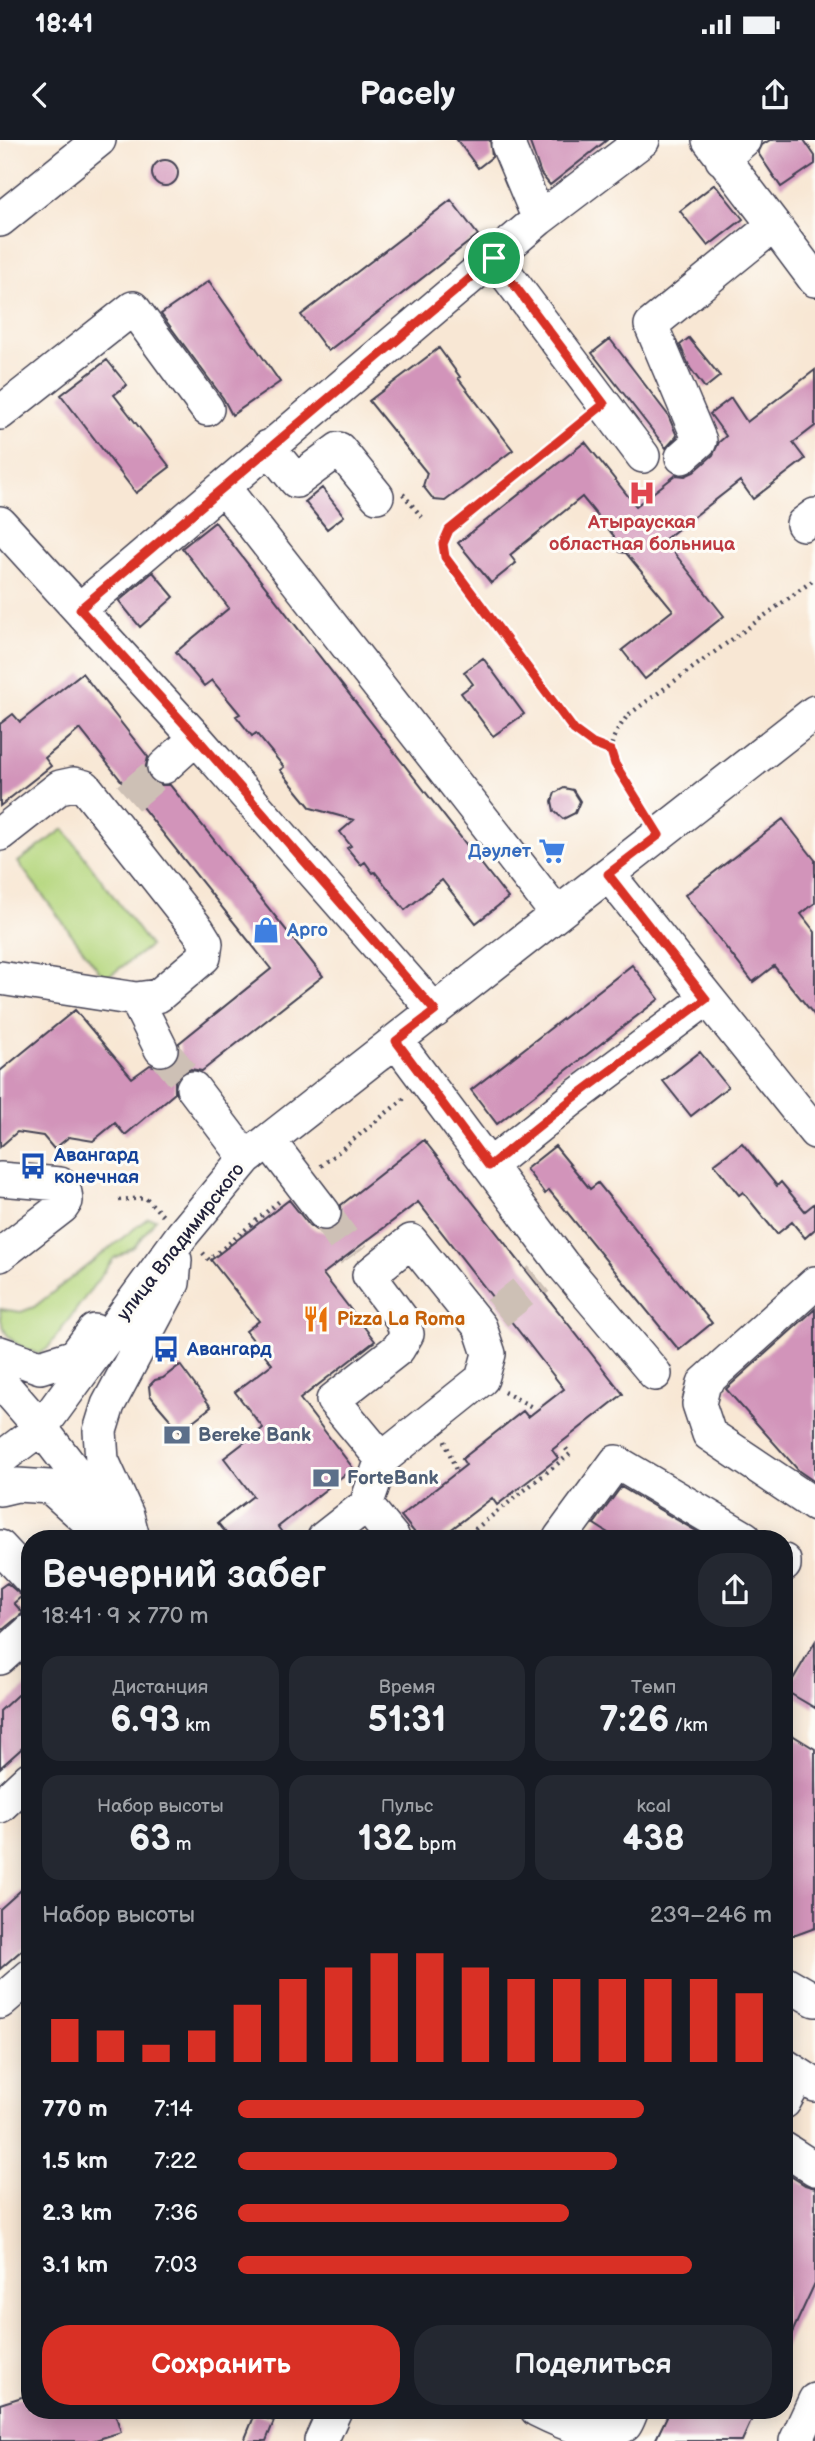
<!DOCTYPE html>
<html lang="ru">
<meta charset="utf-8">
<style>
:root{--surface:#171b24;--page:#242831;--text:#f1f3f6;--muted:#9ea1a6;--accent:#d93025}
body{margin:0;font-family:"Balsamiq Sans",sans-serif;background:var(--page);color:var(--text);height:100vh;display:flex;flex-direction:column;font-size:26px;white-space:nowrap}
*{box-sizing:border-box;margin:0}
p{font-size:23px;color:var(--muted)}
.icon{flex:none;width:38px;height:38px;fill:none;stroke:currentColor;stroke-width:2;stroke-linecap:round;stroke-linejoin:round}
.map{position:relative;flex:1;overflow:hidden}
.details{position:absolute;left:21px;top:1390px;width:772px;height:889px;display:flex;flex-direction:column;background:var(--surface);border-radius:28px;box-shadow:0 4px 18px #0003}
.details>*{flex:none}
.pin{position:absolute;display:grid;place-items:center;width:60px;height:60px;color:#fff;margin:-30px;border:4px solid #fff;border-radius:50%;box-shadow:0 2px 7px #0007}
.round{display:grid;place-items:center;flex:none;width:74px;height:74px;border-radius:28px;background:var(--page)}
.headline{display:flex;align-items:center;justify-content:space-between;height:119px;padding:0 21px}
h1{font-size:38px;font-weight:700;line-height:52px}
.metrics{display:grid;grid-template-columns:repeat(3,1fr);gap:10px;height:119px;padding:7px 21px}
.metrics div{display:grid;align-content:center;border-radius:18px;background:var(--page);text-align:center}
.metrics b{font-size:35px;font-weight:700}
.metrics small{font-size:19px;font-weight:400}
.metrics p{font-size:19px}
.chart{height:196px;padding:14px 21px}
.chart p{display:flex;justify-content:space-between}
.chart svg{width:100%;height:126px;margin-top:7px;stroke:var(--accent);stroke-width:6}
.button{display:flex;gap:14px;margin-top:auto;padding:14px 21px}
.button a{flex:1;height:80px;border-radius:28px;background:var(--accent);color:#fff;font-size:28px;font-weight:700;line-height:80px;text-align:center}
.button a+a{background:var(--page);color:var(--text)}
ul{padding:0 21px;list-style:none;font-size:23px}
li{display:grid;grid-template-columns:112px 84px 1fr;align-items:center;height:52px}
li i{height:18px;border-radius:9px;background:var(--accent)}
.status{display:flex;justify-content:space-between;align-items:center;height:49px;padding:0 35px;background:var(--surface);direction:ltr}
.status svg{height:19px;fill:currentColor}
header{display:flex;justify-content:space-between;align-items:center;height:91px;padding:0 21px;background:var(--surface);font-size:32px;font-weight:700}
.map>svg:first-child{display:block}
</style>
<div class="status"><b>18:41</b><svg viewBox="0 0 49 12"><path d="M0 12V9h3v3zM5 12V6h3v6zM10 12V3h3v9zM15 12V0h3v12zM26 1h20v11H26zM47 4h2v5h-2z"/></svg></div>
<header><svg class="icon" aria-label="back" viewBox="0 0 24 24"><path d="M15 5l-7 7 7 7"/></svg>Pacely<svg class="icon" aria-label="share" viewBox="0 0 24 24"><path d="M12 15V3M7 8l5-5 5 5M5 13v7h14v-7"/></svg></header>
<div class="map">
<svg width="815" height="2301" viewBox="0 0 815 2301">
<rect width="100%" height="100%" fill="#fdfcf7"/>
<filter id="ink" filterUnits="userSpaceOnUse"><feTurbulence type="fractalNoise" baseFrequency=".0143" numOctaves="2"/><feDisplacementMap in="SourceGraphic" scale="14" xChannelSelector="R" yChannelSelector="G"/><feConvolveMatrix kernelMatrix="1 2 1 2 8 2 1 2 1" color-interpolation-filters="sRGB"/></filter>
<filter id="wash" filterUnits="userSpaceOnUse"><feTurbulence type="fractalNoise" baseFrequency=".00686" numOctaves="4" result="noise"/><feDisplacementMap in="SourceGraphic" scale="28" xChannelSelector="R" yChannelSelector="G"/><feGaussianBlur stdDeviation="1.57" result="paint"/><feColorMatrix in="noise" values="0 0 0 0 0 0 0 0 0 0 0 0 0 0 0 0 0 1.4 0 .05"/><feComposite in="paint" operator="in"/></filter>
<g filter="url(#wash)">
<rect width="100%" height="100%" fill="#f8e7d4"/>
<path fill="#b6d77f" stroke="#6c7c5d" stroke-width="2" d="M64,689L150,806L105,839L18,722Z
M148,1078L156,1079L134,1107L114,1118L47,1209L38,1214C14,1205 0,1196 0,1169L21,1172L34,1167Z"/>
<g id="blocks">
<path fill="#d294ba" d="M457,0H490L492,17L478,28Z
M529,0H607L550,45L541,34Z
M770,0H804L815,16V24L781,47L758,13L762,5Z
M152 33a13 13 0 1 1 26 0a13 13 0 1 1-26 0Z
M715,44L743,79L708,106L680,71Z
M451,60L478,95L328,211L301,175Z
M209,141L280,242L232,275L223,258L161,174Z
M689,198L720,236L705,248L690,228L680,205Z
M610,199L668,275L677,296L666,308L592,213Z
M439,208L460,237L458,238L513,310L445,361L434,360L423,346L427,333L369,261Z
M107,220L127,245L114,255L170,327L136,353L61,255Z
M815,230V286L793,303L805,319L753,359L740,341L664,400L724,476L645,539L622,510L673,470L626,413L620,412L613,403L614,396L582,357L510,415L516,423L491,443L458,403L585,302L636,366L676,335L685,336L694,332L713,315L719,302L726,296L710,274L731,258L747,282Z
M322,348L344,376L327,389L305,362Z
M215,382L508,758L476,783L442,740L405,770L375,732L373,733L365,722L361,725L347,708L351,706L340,692L354,680L311,668L280,630L284,627L256,593L252,596L236,576L240,574L212,540L204,546L176,512L229,468L182,408Z
M153,432L174,457L140,487L119,461Z
M483,518L524,574L493,596L461,553L473,544L464,532Z
M82,533L148,617L145,630L149,639L159,645H170L323,836L202,931L191,929L181,933L175,941V953L125,995L115,983L93,1001L69,997L54,1009L43,996L17,992L0,1007V931L75,870L132,938L150,925L161,928L170,926L177,919L180,911L179,903L271,829L80,589L45,618L51,626L0,666V584L13,574L20,582Z
M564,648L573,650L580,661L575,673L563,679L554,671L552,661L555,653Z
M783,679L815,720V763L801,774L815,792V876L774,826L753,842L685,755Z
M632,825L659,859L497,984L471,950Z
M700,912L728,947L691,976L663,941Z
M424,1000L623,1254L552,1310L558,1318L497,1365L492,1358L440,1398H419L401,1376L466,1325L462,1319L523,1271L528,1277L564,1249L418,1062L323,1134L375,1201L300,1259L353,1328L278,1387L286,1398H230L218,1383L253,1356L224,1318L263,1288L235,1252L272,1224L246,1191L259,1181L211,1120L289,1060L309,1085L316,1090L326,1092L335,1089L342,1080L341,1065Z
M742,1003L777,1046L781,1042L805,1071L815,1063V1089L805,1098L792,1082L777,1094L743,1052L739,1055L714,1024Z
M555,1006L590,1049L598,1043L712,1183L679,1210L549,1050L545,1054L526,1029Z
M815,1169V1342L799,1331L726,1249Z
M180,1225L211,1267L180,1291L156,1263L150,1255L149,1246L155,1240L163,1238Z
M621,1347L708,1398H616L594,1384Z
M7,1443L22,1456L14,1463L23,1473L0,1492V1448Z
M815,1502V1568L786,1551Z
M30,1543V1601L0,1628V1571Z
M784,1590L815,1609V1788L796,1795H784Z
M30,1742V1803L0,1829V1769Z
M784,2032L805,2045L815,2048V2143L784,2210Z
M25,2256L29,2270H114L121,2292L92,2301H0V2264Z
M670,2270H756L742,2301H655Z
M255,2274L274,2281L266,2301H244Z"/>
</g>
</g>
<g filter="url(#ink)">
<use href="#blocks" fill-opacity="0" stroke="#424052" stroke-width="2"/>
<g fill="none" stroke-linecap="round" stroke-linejoin="round">
<path stroke="#cdc0b5" stroke-width="33" stroke-dasharray="33 17" stroke-linecap="butt" d="M128,658L164,627
M161,909L193,948
M324,1073L354,1115
M497,1173L539,1139"/>
<g stroke="#424052" stroke-width="36">
<path id="minor" d="M510,0L508,5L539,79
M722,19L744,0
M0,80L99,0
M774,85L815,140
M494,118L643,316
M0,273L133,168L207,269
M268,307L296,341L339,309L377,356
M682,317L700,301L651,185L774,85L709,0
M224,348L557,774
M0,383L196,598L435,871
M803,384L815,375
M80,469L539,79L643,0
M164,627L196,598
M0,694L60,647L74,644L85,647L198,790L206,803L204,817L158,856L136,859L0,838
M608,734L815,992
M136,859L161,909
M396,901L563,1125L655,1234
M193,948L246,1018
M269,1001L324,1073
M489,1026L571,960L706,859
M0,1039L60,1044L65,1053L66,1061L62,1067L0,1115
M815,1143L704,1243L699,1264L709,1294L815,1365
M0,1213L40,1227L75,1216L94,1191
M0,1241L41,1288L120,1391
M0,1319L41,1288L182,1095L246,1018L815,572
M0,1349L17,1345L50,1347L87,1380L107,1393
M366,1365L393,1398
M133,1398L127,1375L102,1320L100,1291L108,1265L173,1143L175,1120
M324,1398L366,1365L382,1319L482,1239L489,1214L480,1187L411,1101L369,1135L401,1178L407,1194L398,1209L333,1260L382,1319
M560,1398L616,1322L745,1398
M0,1407L30,1439
M784,1421V1425
M0,1518L30,1491
M0,1666L30,1638
M784,1842L815,1860
M0,1862L30,1836
M784,1925L815,1945
M784,1962L799,1935
M784,2009L815,2029
M537,2270C561,2282 600,2301 625,2285C628,2281 630,2274 632,2270
M321,2301L335,2270
M796,2301L815,2260"/>
</g>
<path stroke="#424052" stroke-width="4.5" stroke-dasharray="2 5" stroke-linecap="butt" d="M584,280L449,390L443,404L445,417L574,590L593,605L611,611
M403,354L425,381
M645,672C637,658 610,624 611,609C612,596 621,585 628,575L815,439
M321,1026L406,957
M119,1060L146,1058L165,1078
M203,1113L209,1120L282,1059
M504,1252L534,1268
M445,1301L456,1330
M464,1398L570,1314L564,1306"/>
<use href="#minor" stroke="#fff" stroke-width="33"/>
</g>
</g>
<g fill="none" stroke-linecap="round" stroke-linejoin="round" filter="url(#ink)">
<g stroke="#fff" stroke-width="14">
<path id="route" d="M494,118L604,264L449,390L443,404L445,417L574,590L593,604L611,611L615,624L659,695L608,734L706,859L571,960L489,1026L396,901L435,871L196,597L80,469Z"/>
</g>
<use href="#route" stroke="#d93025" stroke-width="9"/>
</g>
<defs>
<g id="hospital-bare" transform="scale(2.1)"><path d="M-5-5h3v3.5h4V-5h3V5h-3V1.5h-4V5h-3Z" fill="#e0444e" stroke="#fdfcf7" stroke-width="2.5" paint-order="stroke"/></g>
<g id="supermarket-bare" transform="scale(2.1)"><path d="M-6-5.5h2.5l.6 2H6L4.5 2H-2.5L-4.4-4H-6ZM-1.5 3.2a1.3 1.3 0 1 0 .1 0ZM3 3.2a1.3 1.3 0 1 0 .1 0Z" fill="#3f7fe0" stroke="#fdfcf7" stroke-width="2.5" paint-order="stroke"/></g>
<g id="shop-bare" transform="scale(2.1)"><path d="M-5-2.5h2.3a2.7 3.5 0 0 1 5.4 0H5L5.5 6h-11ZM-1.5-2.5h3a1.5 2.3 0 0 0-3 0Z" fill="#3f7fe0" stroke="#fdfcf7" stroke-width="2.5" paint-order="stroke"/></g>
<g id="bus-bare" transform="scale(2.1)"><path d="M-5-6H5V4H4V6H2V4H-2V6H-4V4H-5ZM-3.5-4V0h7V-4ZM-3.5 1.2v1.5H-2V1.2ZM2 1.2v1.5H3.5V1.2Z" fill="#1a4fb4" stroke="#fdfcf7" stroke-width="2.5" paint-order="stroke"/></g>
<g id="restaurant-bare" transform="scale(2.1)"><path d="M-5-6h1v4h1v-4h1v4h1v-4h1v5L-1.5 .5V6h-2V.5L-5-1ZM5-6V6H3V1.5H1.5Q1.5-4 5-6Z" fill="#e8710a" stroke="#fdfcf7" stroke-width="2.5" paint-order="stroke"/></g>
<g id="bank-bare" transform="scale(2.1)"><path d="M-6-4H6V4H-6ZM0-2.3a2.3 2.3 0 1 0 0 4.6a2.3 2.3 0 1 0 0-4.6Z" fill="#5c6f8a" stroke="#fdfcf7" stroke-width="2.5" paint-order="stroke"/></g>
</defs>
<g fill-rule="evenodd">
<use href="#hospital-bare" x="642" y="353"/>
<use href="#supermarket-bare" x="552" y="711"/>
<use href="#shop-bare" x="266" y="790"/>
<use href="#bus-bare" x="33" y="1026"/>
<use href="#restaurant-bare" x="316" y="1179"/>
<use href="#bus-bare" x="166" y="1209"/>
<use href="#bank-bare" x="177" y="1295"/>
<use href="#bank-bare" x="326" y="1338"/>
</g>
<g text-anchor="middle" dominant-baseline="central" stroke-width="6" stroke-linejoin="round" paint-order="stroke">
<g font-size="19" font-weight="bold" fill="#be3a42" stroke="#fdfcf7">
<text x="642" y="382">Атырауская<tspan x="642" dy="22">областная больница</tspan></text>
</g>
<g font-size="19" font-weight="bold" fill="#366cbe" stroke="#fdfcf7" text-anchor="end">
<text x="531" y="711">Дәулет</text>
<text x="287" y="790" text-anchor="start">Арго</text>
</g>
<g font-size="19" font-weight="bold" fill="#164399" stroke="#fdfcf7" text-anchor="start">
<text x="54" y="1015">Авангард<tspan x="54" dy="22">конечная</tspan></text>
<text x="187" y="1209">Авангард</text>
</g>
<g font-size="19" fill="#22223b" stroke="#fdfcf7">
<text transform="translate(181 1102) rotate(-52)">улица Владимирского</text>
</g>
<g font-size="19" font-weight="bold" fill="#c56008" stroke="#fdfcf7" text-anchor="start">
<text x="337" y="1179">Pizza La Roma</text>
</g>
<g font-size="19" font-weight="bold" fill="#4e5e75" stroke="#fdfcf7" text-anchor="start">
<text x="198" y="1295">Bereke Bank</text>
<text x="347" y="1338">ForteBank</text>
</g>
</g>
</svg>
<div class="pin" style="left:494px;top:118px;background:#1e9e55"><svg class="icon" aria-label="arrive" viewBox="0 0 24 24"><path d="M6 21V4h12l-3 4 3 4H6"/></svg></div>
<section class="details">
<div class="headline"><div><h1>Вечерний забег</h1><p>18:41 · 9 × 770 m</p></div><a class="round"><svg class="icon" aria-label="share" viewBox="0 0 24 24"><path d="M12 15V3M7 8l5-5 5 5M5 13v7h14v-7"/></svg></a></div>
<div class="metrics">
<div><p>Дистанция</p><b>6.93<small> km</small></b></div>
<div><p>Время</p><b>51:31</b></div>
<div><p>Темп</p><b>7:26<small> /km</small></b></div>
</div>
<div class="metrics">
<div><p>Набор высоты</p><b>63<small> m</small></b></div>
<div><p>Пульс</p><b>132<small> bpm</small></b></div>
<div><p>kcal</p><b>438</b></div>
</div>
<div class="chart"><p><span>Набор высоты</span>239–246 m</p>
<svg viewBox="0 0 160 44" preserveAspectRatio="none"><path d="M5 44V29M15 44V33M25 44V38M35 44V33M45 44V24M55 44V15M65 44V11M75 44V6M85 44V6M95 44V11M105 44V15M115 44V15M125 44V15M135 44V15M145 44V15M155 44V20"/></svg>
</div>
<ul>
<li><b>770 m</b>7:14<i style="width:76%"></i></li>
<li><b>1.5 km</b>7:22<i style="width:71%"></i></li>
<li><b>2.3 km</b>7:36<i style="width:62%"></i></li>
<li><b>3.1 km</b>7:03<i style="width:85%"></i></li>
</ul>
<div class="button"><a>Сохранить</a><a>Поделиться</a></div>
</section>
</div>
